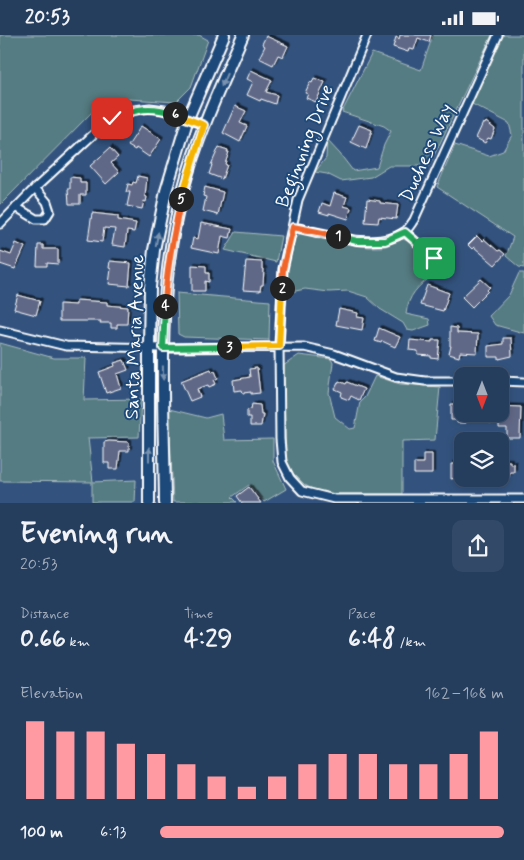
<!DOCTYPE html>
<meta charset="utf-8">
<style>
:root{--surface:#263e5e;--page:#324967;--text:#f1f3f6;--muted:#a4aebc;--line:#425773;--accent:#ff9aa2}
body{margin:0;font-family:Mynerve,sans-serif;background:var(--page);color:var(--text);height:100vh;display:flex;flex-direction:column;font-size:19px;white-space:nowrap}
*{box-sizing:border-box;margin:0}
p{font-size:16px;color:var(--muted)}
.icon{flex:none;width:28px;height:28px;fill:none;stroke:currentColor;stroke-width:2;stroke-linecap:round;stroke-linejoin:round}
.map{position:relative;height:468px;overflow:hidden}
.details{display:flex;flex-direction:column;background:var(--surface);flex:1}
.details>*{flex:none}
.needle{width:32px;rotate:180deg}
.buttons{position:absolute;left:454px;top:332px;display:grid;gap:10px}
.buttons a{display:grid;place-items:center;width:55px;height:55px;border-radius:10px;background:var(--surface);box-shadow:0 2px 8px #0003,0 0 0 1px var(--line);font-size:25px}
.pin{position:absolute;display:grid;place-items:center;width:42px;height:42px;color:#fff;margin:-21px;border-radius:10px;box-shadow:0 2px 8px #0006}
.km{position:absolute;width:25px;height:25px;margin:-12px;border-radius:50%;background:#222;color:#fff;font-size:14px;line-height:25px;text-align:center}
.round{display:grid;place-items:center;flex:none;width:52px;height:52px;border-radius:10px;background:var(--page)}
.summary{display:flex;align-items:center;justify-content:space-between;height:85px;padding:0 20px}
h1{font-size:28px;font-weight:800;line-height:38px}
.metrics{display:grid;grid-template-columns:repeat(3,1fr);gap:8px;height:85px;padding:5px 20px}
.metrics div{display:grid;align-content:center}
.metrics b{font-size:25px;font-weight:800}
.metrics small{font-size:14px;font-weight:400}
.metrics p{font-size:14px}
.chart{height:140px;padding:10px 20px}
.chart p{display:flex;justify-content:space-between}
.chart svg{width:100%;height:90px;margin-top:5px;stroke:var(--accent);stroke-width:6}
ul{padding:0 20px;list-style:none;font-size:16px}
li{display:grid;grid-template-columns:80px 60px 1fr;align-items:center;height:38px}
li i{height:12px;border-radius:6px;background:var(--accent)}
.status{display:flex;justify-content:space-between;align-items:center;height:35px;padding:0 25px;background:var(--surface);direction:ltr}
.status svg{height:14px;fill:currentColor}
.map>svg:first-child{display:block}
</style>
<div class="status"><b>20:53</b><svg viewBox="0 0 49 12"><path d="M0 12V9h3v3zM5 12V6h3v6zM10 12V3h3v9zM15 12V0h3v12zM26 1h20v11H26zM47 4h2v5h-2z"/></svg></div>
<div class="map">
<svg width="524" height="468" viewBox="0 0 524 468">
<defs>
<filter id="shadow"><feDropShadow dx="2.5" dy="-2.5" stdDeviation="0" flood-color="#0009"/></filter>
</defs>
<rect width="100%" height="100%" fill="#33537e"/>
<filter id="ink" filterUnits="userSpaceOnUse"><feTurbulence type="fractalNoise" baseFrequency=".02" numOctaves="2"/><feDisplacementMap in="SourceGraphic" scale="10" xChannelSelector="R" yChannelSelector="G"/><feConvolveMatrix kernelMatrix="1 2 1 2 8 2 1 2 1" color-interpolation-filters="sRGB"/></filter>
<g filter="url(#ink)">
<path fill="#547b82" stroke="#aabdc0" d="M0,0H199L208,5L191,52L176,67L129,64L97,72L0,170Z
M433,0H492L429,131H389L371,142L341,146L327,139L315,137L326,123L327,105L340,119L353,136L377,132L384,110L391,96L384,91L342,77L372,18L421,35Z
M501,0H524V233L519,232L506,221L513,202L437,152L455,110L489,121L503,116L512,100L509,88L472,69Z
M236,197L281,201L276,227L225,215Z
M301,198C330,200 349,214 381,212C389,211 395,206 403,204L414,209L416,215L432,228L433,241C418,250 408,261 406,279L429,284L430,290L413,296L407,295L403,288L380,274L367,262L348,256L329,257L305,254L291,257C290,255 288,253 287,250C286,247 290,215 291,211C292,206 297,201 301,198Z
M519,238H524V298L495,290L489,281L509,260Z
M177,258L270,266L269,305L184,302L178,299Z
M0,308L54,323H86L84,365L141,364L139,402L88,403L93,447L136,445L135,467H92V447L0,446Z
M299,320L331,324L333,328L329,358L335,382L350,394L355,393L360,367L365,362L375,341L400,349L440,352L435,405L402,406V459H334L316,456L305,450L292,437L286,423L283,331Z
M169,374L206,383L221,379L224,405L273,404V426L286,454L264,467L249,450L232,462L237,467H173Z"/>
<path fill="#616887" stroke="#fff" filter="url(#shadow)" d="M400,0H431L429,7L418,3L414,15L409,14L408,17L393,12L396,2L399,4Z
M266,1L288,11L283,22L278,20L273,30L259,23L265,11L262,9Z
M251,35L272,45L266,57L277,60L275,69L261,64L260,66L247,60L253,47L247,44Z
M314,43L325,47L316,67L306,63L308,59L305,58L310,47L312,48Z
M235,71L246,76L240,88L247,91L240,107L223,98Z
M486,87L495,94L491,104L488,103L485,108L476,103L483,88L485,89Z
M359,90L372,95L366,114L351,107Z
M141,91L161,104L149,122L136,113L135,115L128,111Z
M219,112L228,115L227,117H229L225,129L227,130L222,144L209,139L212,130H211Z
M110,113L118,122L111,128L119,137L106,149L90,131Z
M138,141L147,143L145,161L147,162L146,167L144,166L142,174L127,171L130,157H126L128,149L132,150L133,147L136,148Z
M70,142L80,143V148H86V160H80V169H69L68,154H70Z
M205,152L223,157L218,180L203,176L206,162L203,161Z
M334,158L347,162L344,171L351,173L348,184L329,178V180L319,177L322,168L330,171Z
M367,164L380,166V168L398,170L396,184L379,182L378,188L365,187Z
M92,178L118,181V185L136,188L134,197L127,196L125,212L112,210L115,194L104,193L102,207L88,205Z
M201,188L232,194L230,203L222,201L219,219L191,213L193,203L198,204Z
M477,201L482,206L484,204L498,216L500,215L505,219L495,230L474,212L472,214L468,210Z
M16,208L25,212L15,234L0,229V216L11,220Z
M38,210H43V214H58V229L47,228V231H37Z
M110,226L131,228L129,251L109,249L111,234L109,233Z
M246,226L262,227V234H264L263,250H261L260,256L243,255Z
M192,230L206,231V238H209V247L205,246V256H192Z
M481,244L490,252L487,255L488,256L472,272L462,262Z
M427,250L449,258L443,276L420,270Z
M18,260L40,266L36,280L14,274Z
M76,265L107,267V270L128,272L127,289H117V293H111V288H100L101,286H59V269L76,270Z
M339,274L358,278L357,282L364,283L362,295L336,290Z
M450,292L457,293V298L478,299L477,318L460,317L459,322L449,319L451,311H450Z
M379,293L400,302L395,312L382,306L381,308L375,306Z
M503,303H511L512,321L499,324V322H488V311L503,309Z
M410,305L432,307V305H440L438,324L431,323V321L418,320V316L409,315Z
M124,325L128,335L117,339L121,353L106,358L99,337L115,331L114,328Z
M257,333L260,358L251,359V357L243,358L242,355L234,356L233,345L250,342L249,334Z
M211,334L212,337L215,336L218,343L214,345L216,349L209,352L208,350L197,354L200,362L190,366L181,346Z
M339,346L346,349L347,347L364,354L359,365L351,361L349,365L341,362L342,357L335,354Z
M252,369L260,370L261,379H263L261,391H250V382H247V375L251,374Z
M451,369H461L462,379H473V385H466V388H457V385H451Z
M500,371L521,372L520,403H507V393H499V388H490V385H485V379H500Z
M109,406L129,407V416H120L118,434H109V428H104V407Z
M423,419H432V439H414V428H423Z
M503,426H510V429H514V437H510L509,442H500V430H503Z
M451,429H462V442L451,444Z
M249,452L261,468H242L237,461Z"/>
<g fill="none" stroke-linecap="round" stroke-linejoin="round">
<g stroke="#fff" stroke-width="11">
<path id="street" d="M367,0L298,165L283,234L279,311L280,404L282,427L290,443L302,456L334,464H524
M16,172L36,184H45L50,176L47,167L35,153
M0,189L31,157L111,83L134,75L150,73L165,75L204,90
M293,192C323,198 377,217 404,197C408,195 411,189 414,185L498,0
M405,197L434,223L445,228
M0,295L66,311L163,313L304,312L334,319L396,342L425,346H462
M500,346L524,347"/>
</g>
<g stroke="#fff" stroke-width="14">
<path id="secondary" d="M149,468V312L150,252L154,215L166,156L188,83L224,0
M165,468C164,365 155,259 182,159C196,104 220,52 243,0"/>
</g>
<use href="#street" stroke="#1f4a7a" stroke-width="7"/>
<use href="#secondary" stroke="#1f4a7a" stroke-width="10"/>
</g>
<defs><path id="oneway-solid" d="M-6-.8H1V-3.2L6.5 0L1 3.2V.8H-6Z" transform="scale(1.25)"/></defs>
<g fill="#7992af">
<use href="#oneway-solid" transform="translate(224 45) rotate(113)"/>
<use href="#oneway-solid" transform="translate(157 204) rotate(-79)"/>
<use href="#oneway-solid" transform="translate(163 338) rotate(89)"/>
<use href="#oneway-solid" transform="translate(149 419) rotate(-90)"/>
</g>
</g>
<g fill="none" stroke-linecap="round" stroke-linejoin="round" filter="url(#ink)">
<g stroke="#fff" stroke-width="10">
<path id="split-1" d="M338,201L357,206H385L405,197L434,223"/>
</g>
<g stroke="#fff" stroke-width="10">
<path id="split-2" d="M282,253L283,234L293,192L338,201"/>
</g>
<g stroke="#fff" stroke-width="10">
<path id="split-3" d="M229,312L279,311L282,253"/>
</g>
<g stroke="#fff" stroke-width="10">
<path id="split-4" d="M165,271L163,313L229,312"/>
</g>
<g stroke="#fff" stroke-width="10">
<path id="split-5" d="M165,271C166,235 174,199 181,164"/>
</g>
<g stroke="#fff" stroke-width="10">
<path id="split-6" d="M175,79L204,90L181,164"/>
</g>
<g stroke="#fff" stroke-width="10">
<path id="split-7" d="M112,83C136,74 150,70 175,79"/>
</g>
<use href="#split-1" stroke="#22a559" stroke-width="6"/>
<use href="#split-2" stroke="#f0652b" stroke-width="6"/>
<use href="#split-3" stroke="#f5b400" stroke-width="6"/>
<use href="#split-4" stroke="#22a559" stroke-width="6"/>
<use href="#split-5" stroke="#f0652b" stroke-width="6"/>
<use href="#split-6" stroke="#f5b400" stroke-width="6"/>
<use href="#split-7" stroke="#22a559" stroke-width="6"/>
</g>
<g text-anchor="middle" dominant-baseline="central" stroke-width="4" stroke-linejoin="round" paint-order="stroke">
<g font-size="19" fill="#fff" stroke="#1f4a7a">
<text transform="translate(305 111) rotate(-69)">Beginning Drive</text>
<text transform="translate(427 118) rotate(-66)">Duchess Way</text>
<text transform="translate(135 302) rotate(-88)">Santa Maria Avenue</text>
</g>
</g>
</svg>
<div class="buttons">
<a><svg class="needle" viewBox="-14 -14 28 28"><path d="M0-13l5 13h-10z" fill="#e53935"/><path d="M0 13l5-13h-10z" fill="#a4aebc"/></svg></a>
<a><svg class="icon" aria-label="layers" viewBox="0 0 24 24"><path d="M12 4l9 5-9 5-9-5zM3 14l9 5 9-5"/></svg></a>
</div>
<div class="pin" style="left:434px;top:223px;background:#1e9e55"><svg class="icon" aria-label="arrive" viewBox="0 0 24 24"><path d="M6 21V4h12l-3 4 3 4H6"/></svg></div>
<div class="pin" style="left:112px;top:83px;background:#d93025"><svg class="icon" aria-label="check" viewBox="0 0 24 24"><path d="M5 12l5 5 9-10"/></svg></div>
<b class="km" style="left:338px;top:201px">1</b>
<b class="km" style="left:282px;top:253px">2</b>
<b class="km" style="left:229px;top:312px">3</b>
<b class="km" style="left:165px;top:271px">4</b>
<b class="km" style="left:181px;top:164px">5</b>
<b class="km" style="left:175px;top:79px">6</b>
</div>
<section class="details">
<div class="summary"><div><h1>Evening run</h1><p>20:53</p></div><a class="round"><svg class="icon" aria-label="share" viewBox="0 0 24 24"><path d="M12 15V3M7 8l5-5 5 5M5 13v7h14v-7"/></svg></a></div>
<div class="metrics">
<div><p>Distance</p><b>0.66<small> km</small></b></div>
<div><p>Time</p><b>4:29</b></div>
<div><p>Pace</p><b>6:48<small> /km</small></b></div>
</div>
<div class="chart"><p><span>Elevation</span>162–168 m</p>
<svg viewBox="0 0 160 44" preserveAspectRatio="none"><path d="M5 44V6M15 44V11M25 44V11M35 44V17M45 44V22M55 44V27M65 44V33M75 44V38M85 44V33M95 44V27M105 44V22M115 44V22M125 44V27M135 44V27M145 44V22M155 44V11"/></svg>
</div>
<ul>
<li><b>100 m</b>6:13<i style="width:100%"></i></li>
</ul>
</section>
